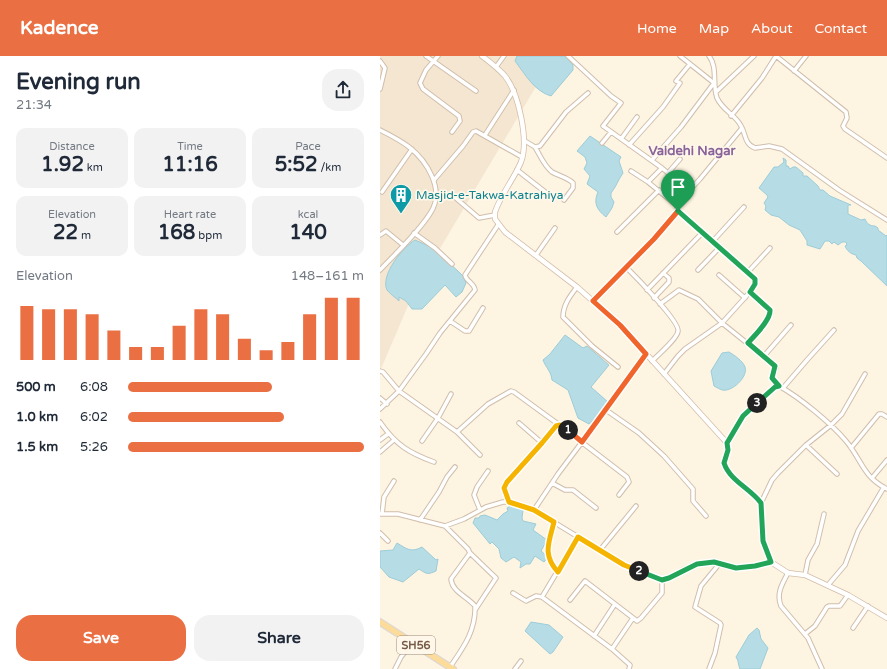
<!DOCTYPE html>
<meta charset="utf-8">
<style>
:root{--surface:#fff;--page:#f2f2f3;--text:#1f2937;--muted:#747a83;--accent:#ea7044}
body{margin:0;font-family:"Varela Round",sans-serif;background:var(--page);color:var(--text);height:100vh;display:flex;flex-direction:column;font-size:15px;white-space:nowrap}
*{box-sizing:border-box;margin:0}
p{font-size:13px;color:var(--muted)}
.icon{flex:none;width:22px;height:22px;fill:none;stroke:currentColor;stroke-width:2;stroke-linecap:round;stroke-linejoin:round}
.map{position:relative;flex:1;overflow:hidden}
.details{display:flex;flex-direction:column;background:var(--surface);width:380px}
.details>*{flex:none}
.pin{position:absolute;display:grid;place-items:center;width:34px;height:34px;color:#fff;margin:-41px -17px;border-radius:50% 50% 50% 0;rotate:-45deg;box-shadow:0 0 4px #0007}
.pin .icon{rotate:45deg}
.km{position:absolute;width:20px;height:20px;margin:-10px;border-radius:50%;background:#222;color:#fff;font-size:11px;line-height:20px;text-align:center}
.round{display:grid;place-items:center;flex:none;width:42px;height:42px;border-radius:16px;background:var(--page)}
.head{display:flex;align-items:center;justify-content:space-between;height:68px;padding:0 16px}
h1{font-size:22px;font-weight:800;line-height:30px}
.figures{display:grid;grid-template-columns:repeat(3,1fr);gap:6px;height:68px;padding:4px 16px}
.figures div{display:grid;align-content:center;border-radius:10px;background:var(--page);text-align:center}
.figures b{font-size:20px;font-weight:800}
.figures small{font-size:11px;font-weight:400}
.figures p{font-size:11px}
.chart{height:112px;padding:8px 16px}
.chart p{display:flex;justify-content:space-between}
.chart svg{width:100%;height:72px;margin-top:4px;stroke:var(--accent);stroke-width:6}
.primary-button{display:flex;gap:8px;margin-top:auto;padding:8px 16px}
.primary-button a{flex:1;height:46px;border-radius:16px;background:var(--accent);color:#fff;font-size:16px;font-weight:800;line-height:46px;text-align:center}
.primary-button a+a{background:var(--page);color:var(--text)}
ul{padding:0 16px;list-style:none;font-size:13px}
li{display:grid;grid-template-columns:64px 48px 1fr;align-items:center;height:30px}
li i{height:10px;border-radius:5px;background:var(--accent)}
header{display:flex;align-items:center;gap:24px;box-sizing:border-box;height:56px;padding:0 20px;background:var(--accent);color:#fff}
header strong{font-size:19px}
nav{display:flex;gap:22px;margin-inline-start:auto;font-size:14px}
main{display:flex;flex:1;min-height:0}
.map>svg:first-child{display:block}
</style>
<header>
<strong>Kadence</strong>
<nav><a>Home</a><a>Map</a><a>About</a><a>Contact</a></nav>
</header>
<main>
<section class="details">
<div class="head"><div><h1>Evening run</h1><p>21:34</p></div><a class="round"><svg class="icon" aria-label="share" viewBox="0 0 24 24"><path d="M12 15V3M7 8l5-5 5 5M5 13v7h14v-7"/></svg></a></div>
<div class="figures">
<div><p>Distance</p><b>1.92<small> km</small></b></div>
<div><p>Time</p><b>11:16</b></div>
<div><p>Pace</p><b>5:52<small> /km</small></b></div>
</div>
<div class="figures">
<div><p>Elevation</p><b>22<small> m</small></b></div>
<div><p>Heart rate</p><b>168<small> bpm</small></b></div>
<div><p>kcal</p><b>140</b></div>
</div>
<div class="chart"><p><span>Elevation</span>148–161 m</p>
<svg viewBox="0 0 160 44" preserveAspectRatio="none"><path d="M5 44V11M15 44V13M25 44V13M35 44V16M45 44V26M55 44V36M65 44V36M75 44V23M85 44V13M95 44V16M105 44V31M115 44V38M125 44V33M135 44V16M145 44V6M155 44V6"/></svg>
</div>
<ul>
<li><b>500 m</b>6:08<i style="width:61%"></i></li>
<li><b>1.0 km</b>6:02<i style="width:66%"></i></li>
<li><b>1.5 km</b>5:26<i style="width:100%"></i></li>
</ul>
<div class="primary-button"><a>Save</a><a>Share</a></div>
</section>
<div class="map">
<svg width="507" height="613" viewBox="0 0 507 613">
<rect width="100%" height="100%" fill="#fdf4e2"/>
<path fill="#f4e6d0" d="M0,0H174L33,238L0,315Z"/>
<path fill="#b6dde6" stroke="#9cccd8" d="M137,0H185L193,9V14L171,40C154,35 145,18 135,5Z
M210,80L241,101L239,105L243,117C238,124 236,131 231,137V141L234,146L232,152L226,161C217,154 213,147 218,136L207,128L210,120L204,113L207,107L205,101L197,95Z
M403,102L406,104V110H408L410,113L413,111H416L423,117V120H427L438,130L440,134H443L450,140L471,149H468V158L481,164L485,163C487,168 490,170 495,170L498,172V174L506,180L507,179V230L481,205L477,202L476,199C471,198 467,195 465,190L467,189L466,186H462L458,189L454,186L452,188L449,185H445L440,193L427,189V185L420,174L409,169L399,161L391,159L385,154L386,150L384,147L388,141L387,139L379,132L394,111H398L404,106Z
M35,184L53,192L79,216L83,220L86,227L82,236L76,241L65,229L42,253H32L26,245L19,241V245C15,241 10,238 7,234C0,219 23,191 35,184Z
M185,279L203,292L207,290L229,309L211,331L228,346L215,363L209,368L198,362L188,334L172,324C171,315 166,312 163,304L170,298Z
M349,296C354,299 363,305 365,311C368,320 355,333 346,334C342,335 338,332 334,330L331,315L342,297Z
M134,448L143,454L142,462L143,465L156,468L153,474L167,484L161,495L168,501L164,506L155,500L150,508H146L140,512L141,506L134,501L126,506L121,502L119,493L112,486L110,488L93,467L95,462H99L100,460L105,459L117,464L123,458L128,455L127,452Z
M17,487C27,493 31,497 42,491C47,495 51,500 56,504L58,503L56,515C47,519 47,518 39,513L23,526L9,521L0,511V495L13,494Z
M151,566L169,569L183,581L173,596L170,598L145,575Z
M377,572L379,574L381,583L388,592L380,613H360C358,609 359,605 356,601L369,579Z"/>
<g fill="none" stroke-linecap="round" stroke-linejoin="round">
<g stroke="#d0beac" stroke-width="5.5">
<path id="minor" d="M46,0L96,35
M58,0L46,14L40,27L43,33L79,60L80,65L72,76
M188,0L231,40L241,47L223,70L282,112L268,126L296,149L298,155L323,176L376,225L370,236L342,267L305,293L298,300L284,318
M329,0C338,11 332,28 337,42C343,55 356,59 361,70C366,78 364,88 375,92L389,90L402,93L459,134L507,164
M396,0L466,56L467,62L463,70L465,73L507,102
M0,5L5,12L0,33
M116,11L124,0
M414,15L426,0
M336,36L374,0
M351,60L382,22L396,0
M0,74C10,79 20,84 29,91C47,105 65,134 51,156C39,176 16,197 0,214
M105,79L134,34
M241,83L257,61
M145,85L155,91L160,90L186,56L208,37
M222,87L231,76
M249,89L283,51L300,27L296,25L310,8
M155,91C160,99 164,110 172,116C179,120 187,121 193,127V132L184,144
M272,104L301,71L334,27L300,0
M282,112L288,117L300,103
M137,114L169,139
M251,115L268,126
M54,124L83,90L93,76L96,75L142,101
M2,136L32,93
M71,138L99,162L115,159
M296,149L320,123L362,72
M118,169L85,219C86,225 94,227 95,234L60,277L46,298L19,335L77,376L108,348L131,335L134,336L178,368
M237,176L279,134
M34,177L55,192L72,208
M0,179L6,175L23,189
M333,185L364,151
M156,199L175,172
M246,211C255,220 300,266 298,275C298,282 278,299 272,305
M318,214L340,191
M368,216L390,192
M339,219L365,242
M197,231C190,240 183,249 183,261L212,290L238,311
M267,234L323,176
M274,242L289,226V222L283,217
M213,245L274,183L298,155
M280,248L299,234L318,243L342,267L393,308L396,312L392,322L399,330
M70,265L85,275H89L103,252
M368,287L388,263L391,257L387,251L370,236
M384,300L411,269
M0,315L3,316L19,335L0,353
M403,332L427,304L454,274
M0,342L7,348
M226,354L259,377L284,400L313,433V445L326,460
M0,366C16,389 29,397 54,406
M139,367L162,387
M77,376L100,399
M0,384L8,378
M42,385L58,362L71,338
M347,387L363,360L395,331L399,330C419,341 451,367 466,385C482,404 482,420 507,433
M426,389L457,418
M471,392L499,358H502L507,361
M0,396L14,384
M492,422L507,404
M172,427L185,434H193L216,452
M129,446L124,432L127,426L178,368L247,421L249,426L239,439
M381,447L392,424L398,417L426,389L451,369L462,358L485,318
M100,454L94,439L97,431L108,415
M154,454L244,509L282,524L289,522L304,513L317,508L334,506L356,512L375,510L391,506
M0,458H18L65,470L84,463L106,451L123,446H129L154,454L178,418L226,354L266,298
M2,458L4,441L14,425
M40,464L59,436L67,421L75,411
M174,466C169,485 162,499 178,516
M65,470L88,493L90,497L71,523C72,536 88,541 95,550C96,575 83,592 70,611
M0,477L8,485
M220,494L256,450
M90,497L116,522L95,554
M408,517C402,528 396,538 401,550L428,582L442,613
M425,519L428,504L437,488L444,458
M448,529L465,509L478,475L504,431
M133,537L146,545L156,540L162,541L232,593L250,609L249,613
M162,541L198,481
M190,544L205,525L257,565L261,562L282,537V524
M473,572L488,550
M425,578L435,570L447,551L449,550H460L468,539
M214,580L235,548
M232,593L253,562
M15,613L21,601L32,587
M135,613L141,605
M329,613L335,597L341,569L340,567L315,551L321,530L340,507"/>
</g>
<g stroke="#d3bda9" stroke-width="6">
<path id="secondary" d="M102,0C110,6 118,12 125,20C139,38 149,85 141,106C134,123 121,138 115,156V163L125,176L197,231L240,269L347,387L348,394L344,407C350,425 370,432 381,447L383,485L391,506L408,517L425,519L468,539L507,562"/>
</g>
<g stroke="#ded7d3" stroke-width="8">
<path id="primary" d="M0,566L73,613"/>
</g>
<use href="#minor" stroke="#fff" stroke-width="3.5"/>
<use href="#secondary" stroke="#fff" stroke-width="4.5"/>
<use href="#primary" stroke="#fddc99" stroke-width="5.5"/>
</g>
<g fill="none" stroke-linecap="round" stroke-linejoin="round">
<g stroke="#fff" stroke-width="8">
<path id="split-1" d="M188,374L202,386L266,298L240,269L213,245L274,183L298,155"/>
</g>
<g stroke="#fff" stroke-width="8">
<path id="split-2" d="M188,374L180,369L176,370L162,387L127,426L124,432L129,446L154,454L174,466C169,486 162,499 178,516L198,481L244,509L259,515"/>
</g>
<g stroke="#fff" stroke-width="8">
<path id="split-3" d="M259,515L282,524L289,522L317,508L334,506L356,512L375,510L391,506L383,485L381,447C370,432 350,425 344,407L348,394L347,387L363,360L377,347"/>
</g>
<g stroke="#fff" stroke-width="8">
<path id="split-4" d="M298,155L375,223V228L370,236L390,254C391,264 374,280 368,287L395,310L392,322L399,330L395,331L377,347"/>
</g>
<use href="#split-1" stroke="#f0652b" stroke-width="5"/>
<use href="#split-2" stroke="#f5b400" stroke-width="5"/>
<use href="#split-3" stroke="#22a559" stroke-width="5"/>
<use href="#split-4" stroke="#22a559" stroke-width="5"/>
</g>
<defs>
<g id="building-pin" transform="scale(1.15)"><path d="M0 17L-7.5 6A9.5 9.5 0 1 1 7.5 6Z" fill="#0f9aa8" stroke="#fff7e9"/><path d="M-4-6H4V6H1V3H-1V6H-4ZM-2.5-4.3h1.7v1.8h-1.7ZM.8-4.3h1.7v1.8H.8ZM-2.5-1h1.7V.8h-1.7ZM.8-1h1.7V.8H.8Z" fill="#fff"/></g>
</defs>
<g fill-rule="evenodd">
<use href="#building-pin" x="21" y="139"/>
</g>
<g text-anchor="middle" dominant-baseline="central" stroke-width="3.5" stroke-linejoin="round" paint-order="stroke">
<rect fill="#fff7e9" stroke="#9e8978" stroke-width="1" x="17" y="580" width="38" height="18" rx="3"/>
<g font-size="11" font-weight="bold" fill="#755a48">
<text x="36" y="589">SH56</text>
</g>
<g font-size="12" fill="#0d838f" stroke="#fff7e9" text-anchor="start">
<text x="36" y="139">Masjid-e-Takwa-Katrahiya</text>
</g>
<g font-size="13" font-weight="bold" fill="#896399" stroke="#fff7e9">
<text x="312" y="95">Vaidehi Nagar</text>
</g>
</g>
</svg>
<div class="pin" style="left:298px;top:155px;background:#1e9e55"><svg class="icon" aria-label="arrive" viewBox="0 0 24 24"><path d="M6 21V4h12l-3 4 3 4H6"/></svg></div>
<b class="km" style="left:188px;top:374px">1</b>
<b class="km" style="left:259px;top:515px">2</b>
<b class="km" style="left:377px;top:347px">3</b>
</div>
</main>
